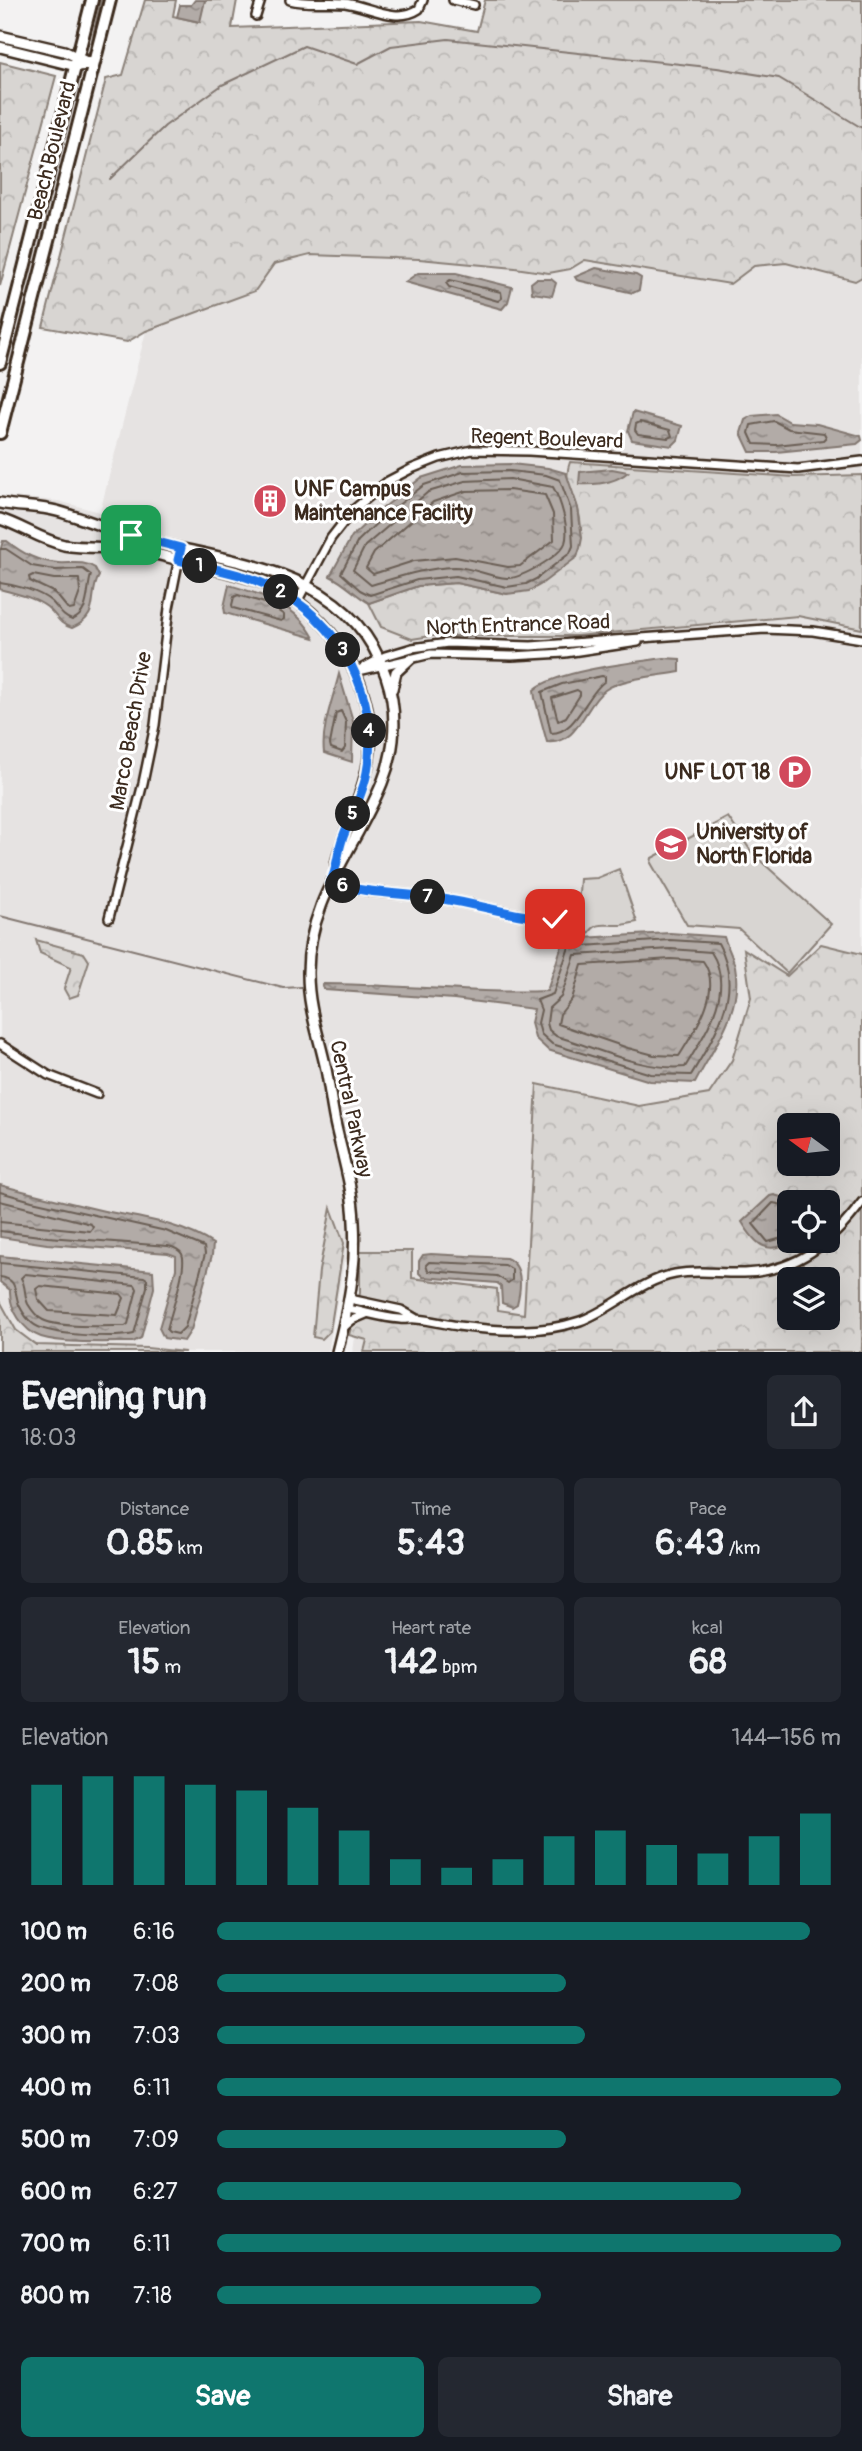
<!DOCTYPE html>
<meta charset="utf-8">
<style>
:root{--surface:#171b24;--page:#242831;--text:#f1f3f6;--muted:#9ea1a6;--accent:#0f766e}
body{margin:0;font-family:Pangolin,sans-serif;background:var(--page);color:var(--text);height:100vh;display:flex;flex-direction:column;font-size:26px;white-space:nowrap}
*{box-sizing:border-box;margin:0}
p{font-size:23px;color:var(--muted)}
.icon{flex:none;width:38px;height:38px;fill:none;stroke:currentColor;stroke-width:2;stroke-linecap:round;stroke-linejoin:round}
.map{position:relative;height:1352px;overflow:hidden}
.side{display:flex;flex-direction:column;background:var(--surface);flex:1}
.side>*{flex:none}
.needle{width:46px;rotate:285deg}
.fabs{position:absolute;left:777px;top:1113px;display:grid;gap:14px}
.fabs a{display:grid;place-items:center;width:63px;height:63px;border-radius:10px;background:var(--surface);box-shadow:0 7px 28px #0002;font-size:35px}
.pin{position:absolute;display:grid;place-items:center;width:60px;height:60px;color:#fff;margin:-30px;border-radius:14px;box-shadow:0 4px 10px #0006}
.km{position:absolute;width:35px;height:35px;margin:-18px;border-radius:50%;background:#222;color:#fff;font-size:19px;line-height:35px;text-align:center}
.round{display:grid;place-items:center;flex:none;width:74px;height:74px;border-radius:10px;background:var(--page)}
.head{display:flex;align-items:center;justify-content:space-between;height:119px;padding:0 21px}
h1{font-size:38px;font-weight:800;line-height:52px}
.figures{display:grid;grid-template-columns:repeat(3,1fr);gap:10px;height:119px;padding:7px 21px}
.figures div{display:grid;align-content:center;border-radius:10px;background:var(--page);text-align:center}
.figures b{font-size:35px;font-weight:800}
.figures small{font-size:19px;font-weight:400}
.figures p{font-size:19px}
.chart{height:196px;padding:14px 21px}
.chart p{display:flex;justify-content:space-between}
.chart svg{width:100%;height:126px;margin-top:7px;stroke:var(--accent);stroke-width:6}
.action{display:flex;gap:14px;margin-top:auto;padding:14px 21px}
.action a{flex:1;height:80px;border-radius:10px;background:var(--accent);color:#fff;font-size:28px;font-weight:800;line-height:80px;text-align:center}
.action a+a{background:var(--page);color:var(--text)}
ul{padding:0 21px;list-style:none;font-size:23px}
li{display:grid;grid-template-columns:112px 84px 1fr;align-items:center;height:52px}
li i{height:18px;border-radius:9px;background:var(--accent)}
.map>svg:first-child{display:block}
</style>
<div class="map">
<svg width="862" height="1352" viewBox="0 0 862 1352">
<defs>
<pattern id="forest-crowns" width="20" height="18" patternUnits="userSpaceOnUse" patternTransform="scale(1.75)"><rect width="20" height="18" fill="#d8d5d2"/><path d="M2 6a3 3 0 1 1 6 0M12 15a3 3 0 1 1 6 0" fill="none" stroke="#bab7b4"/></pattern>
<pattern id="water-ripples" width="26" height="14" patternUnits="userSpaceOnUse" patternTransform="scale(1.75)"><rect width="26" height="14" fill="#b2aba7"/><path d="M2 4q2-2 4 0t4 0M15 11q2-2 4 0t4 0" fill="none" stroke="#928b87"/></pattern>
</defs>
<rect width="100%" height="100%" fill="#f3f2f2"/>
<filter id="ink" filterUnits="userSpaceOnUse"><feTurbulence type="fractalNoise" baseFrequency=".0143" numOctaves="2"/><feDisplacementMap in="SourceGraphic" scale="14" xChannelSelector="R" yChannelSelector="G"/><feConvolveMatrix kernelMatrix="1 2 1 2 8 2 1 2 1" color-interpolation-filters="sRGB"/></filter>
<g filter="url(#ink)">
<path fill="#e6e3e2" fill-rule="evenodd" d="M310,255L419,259L515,268L549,273L570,269L585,260L745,274L754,266L786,263L855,281L862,277V475L794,477L570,462L566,473L548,468L352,536L331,576L369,603L373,611L511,601L862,558V1352H353L365,1265L344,1262L328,1352H0V496L58,501L100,512L146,331L255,291L274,264ZM789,1125H828V1164H789ZM789,1202H828V1241H789ZM789,1279H828V1318H789Z"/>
<path fill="#d8d5d2" stroke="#8a8078" stroke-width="2" d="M101,0H105L92,48L89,53Z
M728,817L753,854L831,924L787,973L739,929L687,925L651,863L652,858Z
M619,869L637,922C631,923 625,925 619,925C606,926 596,920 588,935H576L580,879L597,878Z"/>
<path fill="url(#forest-crowns)" stroke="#8a8078" stroke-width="2" fill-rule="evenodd" d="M145,0H176L173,16L199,22L205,0H237L232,28L421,21L477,31L485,0H862V277L855,281L786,263L754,266L730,284L585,260L570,269L549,273L515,268L419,259L310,255L274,264L255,291L146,331L127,342L43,327L106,79L123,75Z
M0,62L56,76L0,286Z
M570,462L794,477L862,475V629L798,616L576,636H431L412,639L381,627L369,603L418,586L456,583L507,594L577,557C582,541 582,522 577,506C572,488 563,480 570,462Z
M36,940L84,953L89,961L78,995L69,998L64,989L71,967L40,953Z
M821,944L862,954V1352H364L367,1340L349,1335L360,1293V1251H412V1278L497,1289L498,1310L524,1314L537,1084L639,1106L709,1094L732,1060L751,998L744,949L787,976ZM789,1125H828V1164H789ZM789,1202H828V1241H789ZM789,1279H828V1318H789Z
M331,1208L344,1243L330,1331L322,1339L313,1337L319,1271Z
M0,1301L16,1330L36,1345L147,1348L185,1352H0Z"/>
<path fill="url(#water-ripples)" stroke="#827770" stroke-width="2" d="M195,0H205L200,22L177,17L180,5H191Z
M596,268L636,275L641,278L639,290L633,293L577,280L575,277Z
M418,273H456L512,287L508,302L502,309L405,282Z
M536,279H551L556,283L552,296L532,293L531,283Z
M633,412L682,426L678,440L672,446L632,440L628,431Z
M776,414L790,422L817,424L861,436L862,440L857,444L776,452H750L741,433L745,420L752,416Z
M511,464L548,468L566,473L578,508L582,538L580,548L577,557L540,585L529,591L507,594L456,583L418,586L369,603C355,595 345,583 330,576L352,536L378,512L421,478L462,465Z
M612,469L628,472C615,483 596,485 579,484L580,472Z
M3,541H7C23,554 37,561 58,563C71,564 83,560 95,568L99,576C87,597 102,615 72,628C57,623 58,616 47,607C34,597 16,594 0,589V551Z
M229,585C264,595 296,604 314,638L225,613L224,607Z
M664,658L680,659V672C659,676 622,678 605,690C584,705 579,745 547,742L535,698L534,690C555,671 635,662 664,658Z
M339,674L353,721L352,762L324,753C321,727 333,699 339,674Z
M670,933L724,937C727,946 733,957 735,967C743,1011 714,1046 695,1083L650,1081L548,1050L535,1038L531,1023L534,1009L454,999L325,990L322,986L323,984C398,984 472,994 547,991L564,939Z
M0,1185C33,1194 66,1202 100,1210C137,1218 180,1222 213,1244L212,1255L191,1330L184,1341L164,1338L159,1328L176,1269V1256L168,1253L47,1244L0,1237Z
M774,1195L800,1202H789V1241H794C767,1255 757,1247 742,1222L770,1196Z
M431,1254L506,1258C524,1265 521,1288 517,1304L512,1307L502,1303L501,1286L497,1283L423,1277L419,1273V1261L423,1255Z
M0,1256L153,1271L154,1288L141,1338L133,1342C109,1342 63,1344 41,1337C23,1331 9,1308 10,1290L0,1282Z"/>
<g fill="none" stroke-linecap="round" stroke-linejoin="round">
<path stroke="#6b5e55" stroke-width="2" d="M450,280L501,292L502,298L498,301L449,287L446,283Z
M774,421L789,429L824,433L826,437L823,440L776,445L754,444L749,433L751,425Z
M640,422L670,430L672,436L668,438L638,434L635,430L636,424Z
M510,471L546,475L560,480L571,510L573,546L570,553L536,579L526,584L507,587L456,576L417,580L370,595L360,590L341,573L358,541L383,517L424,485L463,472Z
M510,479L553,487C560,499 570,529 565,543C560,556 521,579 507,578C489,577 472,567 454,567C424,568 399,577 371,585L353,570L365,546L428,492L465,481Z
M509,490L545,495L553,514L554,540L520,566L508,567L455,557L414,561L373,574L366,568L374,553L433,502L466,491Z
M0,549H6L32,566L55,570L83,569L91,575C86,591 90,613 72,620C62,617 59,609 52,602C40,591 16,585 0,583
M33,575L54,579H79L80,592L74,609L69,610L55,593L30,581L29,577Z
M238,595L268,604L284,615V619L281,621L233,608L232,605L234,597Z
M602,676L605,677V681C586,694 577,733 551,733L542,692L562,684Z
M577,690L580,692V695L566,717L558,721L552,698Z
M341,711L346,722L345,748L342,752L331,748L330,744L336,713Z
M670,940L718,943C745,990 715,1035 691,1075L651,1074L552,1044L541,1034L538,1023L541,1010L537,1000L553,994L569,947Z
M671,949L711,952C736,990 705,1034 685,1067C642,1071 597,1048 556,1036L549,1030L547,1023L549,1008L561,997L575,955Z
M671,959L703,961C724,990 694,1032 679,1056L654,1055L628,1048L558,1024L560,1014L572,999L582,965Z
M0,1192L32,1201L166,1231L204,1247L205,1254L185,1327L178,1334L169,1332L167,1330C170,1314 188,1266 182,1254C179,1249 173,1247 168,1246L48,1237L0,1231
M0,1201L91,1224L93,1227L90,1231L0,1222
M789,1206L773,1203L753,1224L768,1242L789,1236
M429,1262L505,1265L512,1269V1280L508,1283L497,1276L428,1271L426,1265Z
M0,1263L144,1277L147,1279V1287L134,1334C115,1338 46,1336 32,1323C27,1319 22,1311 19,1305C14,1292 18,1279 0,1277
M25,1274L135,1285L137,1289L128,1324L125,1326C105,1326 58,1328 43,1320C37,1317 31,1309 28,1304C24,1295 26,1286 21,1278Z
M40,1286L121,1294L124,1298L117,1315L49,1311L38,1299L36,1289Z"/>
<path stroke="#827770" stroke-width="2" d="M110,179L165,126L222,85L304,46L357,64L391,46L448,39L717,68L779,78L862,128
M0,916L283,988L301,987"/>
<g stroke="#3b2a1e" stroke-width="12">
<path id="minor" d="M290,0C309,5 326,1 345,3C368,6 397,24 419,9L423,0
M453,0L474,5
M256,16L261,0
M297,602L331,538L353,510L388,481L411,469L439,458L472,450L529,451L798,469L862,461
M363,670L431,654L512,656L565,653L638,642
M355,672L385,656L412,648L448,643L531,646L765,629L813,631L862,639
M330,883C368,894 405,893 443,899C482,905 513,917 555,919
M109,918L143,783L155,725L169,608L181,548
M0,1044L48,1075L97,1094
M350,1299L401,1310L415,1318
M348,1309C365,1312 383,1318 400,1319C406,1320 411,1318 416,1319C430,1320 444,1324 458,1326C497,1331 542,1334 580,1321C613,1309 639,1281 675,1274C698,1269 720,1274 744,1273C796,1272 833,1242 862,1202
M344,1327L352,1320L366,1314"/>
</g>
<g stroke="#3b2a1e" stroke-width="14">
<path id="tertiary" d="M0,36L64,51L93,65
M0,47L76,66L93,65
M0,503C19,507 39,506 57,511C86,519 115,532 144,540C238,564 350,569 386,676C398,711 396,749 382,783C356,847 307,901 308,974C308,1008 319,1036 326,1069C330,1090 332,1111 337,1131C344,1161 353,1191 354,1222C357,1267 348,1309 337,1352
M0,519C22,526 41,540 64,545C86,549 110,546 133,549C153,552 174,559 194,564C220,571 247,575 271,586C332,615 373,680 370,749C367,791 344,824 336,865
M392,689L396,672L410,659"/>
</g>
<g stroke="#3b2a1e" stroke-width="16">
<path id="trunk" d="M0,363L92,0
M0,433L110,0"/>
</g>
<use href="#minor" stroke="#fff" stroke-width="7"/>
<use href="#tertiary" stroke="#fff" stroke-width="9"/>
<use href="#trunk" stroke="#fff" stroke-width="10"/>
</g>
</g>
<g fill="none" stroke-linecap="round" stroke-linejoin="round" filter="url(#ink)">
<g stroke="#fff" stroke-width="14">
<path id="route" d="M131,535L181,548L178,560C209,568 242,573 271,587C340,619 381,696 367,772C363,795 351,815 343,837C337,852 338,869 330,883C368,894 405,893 443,899C482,905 513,917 555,919"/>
</g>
<use href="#route" stroke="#1a73e8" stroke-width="9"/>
</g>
<defs>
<g id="building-disc" transform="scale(1.75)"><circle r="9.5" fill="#d1495b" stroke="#fff"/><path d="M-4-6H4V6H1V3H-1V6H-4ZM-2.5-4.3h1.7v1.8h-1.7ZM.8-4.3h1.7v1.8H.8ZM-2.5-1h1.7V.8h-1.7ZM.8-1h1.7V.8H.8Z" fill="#fff"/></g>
<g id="parking-disc" transform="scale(1.75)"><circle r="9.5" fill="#d1495b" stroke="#fff"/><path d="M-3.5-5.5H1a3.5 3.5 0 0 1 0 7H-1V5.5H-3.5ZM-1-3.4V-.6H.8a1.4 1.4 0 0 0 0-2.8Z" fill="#fff"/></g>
<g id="university-disc" transform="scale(1.75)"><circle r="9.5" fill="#d1495b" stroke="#fff"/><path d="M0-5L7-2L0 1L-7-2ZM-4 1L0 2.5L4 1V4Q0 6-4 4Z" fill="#fff"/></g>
</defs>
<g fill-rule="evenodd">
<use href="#building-disc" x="270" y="501"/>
<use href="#parking-disc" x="795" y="772"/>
<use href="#university-disc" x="671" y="844"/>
</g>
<g text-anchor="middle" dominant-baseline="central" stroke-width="6" stroke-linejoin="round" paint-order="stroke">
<g font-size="21" fill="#3b2a1e" stroke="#fff">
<text transform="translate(52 151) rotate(-76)">Beach Boulevard</text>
<text transform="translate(547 439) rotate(2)">Regent Boulevard</text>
<text transform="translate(518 625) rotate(-2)">North Entrance Road</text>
<text transform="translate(131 731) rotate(-80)">Marco Beach Drive</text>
<text transform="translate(351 1109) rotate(78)">Central Parkway</text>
</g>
<g font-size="21" font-weight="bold" fill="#3b2a1e" stroke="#fff" text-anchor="start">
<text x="294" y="489">UNF Campus<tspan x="294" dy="24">Maintenance Facility</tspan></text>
<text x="770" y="772" text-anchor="end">UNF LOT 18</text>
<text x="696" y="832">University of<tspan x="696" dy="24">North Florida</tspan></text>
</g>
</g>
</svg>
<div class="fabs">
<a><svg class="needle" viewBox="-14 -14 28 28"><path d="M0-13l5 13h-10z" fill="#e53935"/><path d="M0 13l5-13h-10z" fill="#9ea1a6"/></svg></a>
<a><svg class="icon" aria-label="locate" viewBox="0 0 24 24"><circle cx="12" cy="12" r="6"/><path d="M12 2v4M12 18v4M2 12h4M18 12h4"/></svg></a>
<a><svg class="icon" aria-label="layers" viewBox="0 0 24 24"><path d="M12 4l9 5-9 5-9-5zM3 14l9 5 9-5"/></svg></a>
</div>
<div class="pin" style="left:131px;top:535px;background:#1e9e55"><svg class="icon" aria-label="arrive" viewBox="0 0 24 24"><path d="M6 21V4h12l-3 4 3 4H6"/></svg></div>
<div class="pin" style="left:555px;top:919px;background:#d93025"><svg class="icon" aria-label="check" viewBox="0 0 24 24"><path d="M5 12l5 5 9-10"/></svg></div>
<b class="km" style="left:200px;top:566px">1</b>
<b class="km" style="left:281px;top:592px">2</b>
<b class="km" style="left:343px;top:650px">3</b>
<b class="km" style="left:369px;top:731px">4</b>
<b class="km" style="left:353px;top:814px">5</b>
<b class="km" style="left:343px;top:886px">6</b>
<b class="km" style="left:428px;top:897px">7</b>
</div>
<section class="side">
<div class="head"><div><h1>Evening run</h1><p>18:03</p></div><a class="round"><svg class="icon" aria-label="share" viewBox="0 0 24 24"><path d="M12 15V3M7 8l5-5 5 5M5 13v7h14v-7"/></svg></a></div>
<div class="figures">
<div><p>Distance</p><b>0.85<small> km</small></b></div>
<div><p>Time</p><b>5:43</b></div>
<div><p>Pace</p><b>6:43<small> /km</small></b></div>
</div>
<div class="figures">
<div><p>Elevation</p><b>15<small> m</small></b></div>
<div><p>Heart rate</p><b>142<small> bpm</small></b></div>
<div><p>kcal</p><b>68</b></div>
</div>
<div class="chart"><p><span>Elevation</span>144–156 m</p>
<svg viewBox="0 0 160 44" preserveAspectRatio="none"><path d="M5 44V9M15 44V6M25 44V6M35 44V9M45 44V11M55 44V17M65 44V25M75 44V35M85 44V38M95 44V35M105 44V27M115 44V25M125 44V30M135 44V33M145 44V27M155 44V19"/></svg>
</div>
<ul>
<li><b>100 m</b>6:16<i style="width:95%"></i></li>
<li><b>200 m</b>7:08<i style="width:56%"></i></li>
<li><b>300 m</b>7:03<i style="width:59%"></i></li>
<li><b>400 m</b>6:11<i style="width:100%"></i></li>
<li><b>500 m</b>7:09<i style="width:56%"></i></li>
<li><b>600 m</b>6:27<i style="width:84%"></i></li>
<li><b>700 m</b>6:11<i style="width:100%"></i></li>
<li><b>800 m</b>7:18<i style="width:52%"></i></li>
</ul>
<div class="action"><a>Save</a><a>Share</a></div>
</section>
